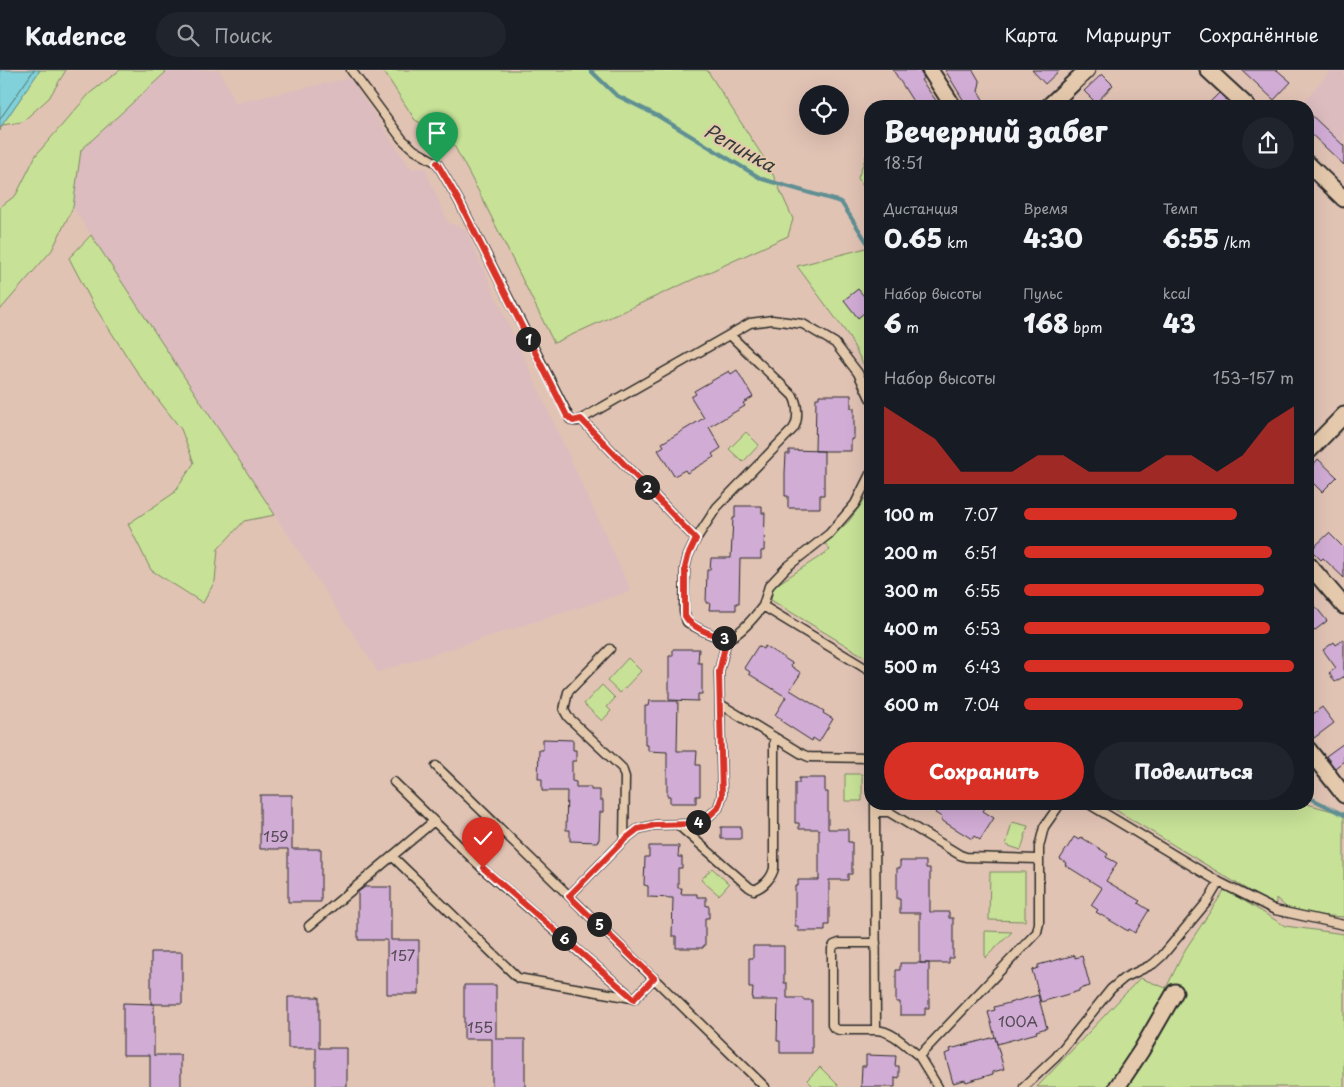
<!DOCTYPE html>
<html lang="ru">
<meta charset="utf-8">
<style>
:root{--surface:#171b24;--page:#20242c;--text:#f1f3f6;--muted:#9ea1a6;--line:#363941;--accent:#d93025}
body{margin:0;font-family:"Playpen Sans",sans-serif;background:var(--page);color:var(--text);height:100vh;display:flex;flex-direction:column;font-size:19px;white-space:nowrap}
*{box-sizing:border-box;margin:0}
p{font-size:16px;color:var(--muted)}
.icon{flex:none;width:28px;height:28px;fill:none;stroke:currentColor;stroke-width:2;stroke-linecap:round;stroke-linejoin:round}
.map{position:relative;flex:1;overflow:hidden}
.drawer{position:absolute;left:864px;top:30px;width:450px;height:710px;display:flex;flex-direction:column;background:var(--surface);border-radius:20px;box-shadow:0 5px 20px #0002}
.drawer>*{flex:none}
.buttons{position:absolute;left:799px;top:15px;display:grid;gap:10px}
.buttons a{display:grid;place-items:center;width:50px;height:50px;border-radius:50%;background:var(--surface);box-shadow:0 5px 20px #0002;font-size:25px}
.pin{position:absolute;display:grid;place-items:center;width:42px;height:42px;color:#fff;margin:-51px -21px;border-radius:50% 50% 50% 0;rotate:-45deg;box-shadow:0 0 5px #0007}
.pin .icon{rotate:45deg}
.km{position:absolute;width:25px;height:25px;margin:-12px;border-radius:50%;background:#222;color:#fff;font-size:14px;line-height:25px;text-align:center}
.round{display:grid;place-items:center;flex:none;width:52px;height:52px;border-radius:26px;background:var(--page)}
.headline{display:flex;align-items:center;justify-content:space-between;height:85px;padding:0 20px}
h1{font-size:28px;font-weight:800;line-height:38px}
.figures{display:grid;grid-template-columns:repeat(3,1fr);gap:8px;height:85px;padding:5px 20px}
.figures div{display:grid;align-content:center}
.figures b{font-size:25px;font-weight:800}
.figures small{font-size:14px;font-weight:400}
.figures p{font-size:14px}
.chart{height:140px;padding:10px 20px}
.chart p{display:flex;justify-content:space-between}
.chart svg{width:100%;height:90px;margin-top:5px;fill:var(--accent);opacity:.7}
.action{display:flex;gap:10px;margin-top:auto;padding:10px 20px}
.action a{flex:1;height:58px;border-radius:30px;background:var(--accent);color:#fff;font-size:20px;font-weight:800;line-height:58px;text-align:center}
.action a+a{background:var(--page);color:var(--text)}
ul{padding:0 20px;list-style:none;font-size:16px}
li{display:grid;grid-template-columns:80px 60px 1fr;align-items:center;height:38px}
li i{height:12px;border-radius:6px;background:var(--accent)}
header{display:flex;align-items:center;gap:30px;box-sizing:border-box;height:70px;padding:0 25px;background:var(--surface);border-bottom:1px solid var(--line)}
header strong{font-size:24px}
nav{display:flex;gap:28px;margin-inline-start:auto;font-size:18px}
.search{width:350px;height:45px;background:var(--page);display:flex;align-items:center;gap:12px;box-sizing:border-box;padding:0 18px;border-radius:28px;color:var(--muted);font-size:19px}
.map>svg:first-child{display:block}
</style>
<header>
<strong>Kadence</strong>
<div class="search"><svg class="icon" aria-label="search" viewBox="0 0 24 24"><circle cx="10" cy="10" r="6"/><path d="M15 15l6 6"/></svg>Поиск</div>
<nav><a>Карта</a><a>Маршрут</a><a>Сохранённые</a></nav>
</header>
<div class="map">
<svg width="1344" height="1017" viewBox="0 0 1344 1017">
<rect width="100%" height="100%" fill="#e1c3b4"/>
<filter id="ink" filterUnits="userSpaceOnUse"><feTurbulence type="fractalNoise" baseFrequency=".02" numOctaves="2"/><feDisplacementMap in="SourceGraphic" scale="10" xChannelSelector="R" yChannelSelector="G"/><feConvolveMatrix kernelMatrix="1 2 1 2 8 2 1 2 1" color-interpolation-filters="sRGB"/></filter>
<g filter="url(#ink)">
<path fill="#dcbcbe" d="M169,0H219L236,33L350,8L411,99L425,98L448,153L465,159L631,521L378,602L73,137L81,80Z
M1331,0H1344V76L1308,43V36H1300Z"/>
<path fill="#c7e197" stroke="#798661" d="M40,0H66L49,28L22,52L2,55L0,61V58Z
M120,0H163L166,2L81,80L73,137L52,180L0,240V137L16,125L36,85L90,23Z
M383,0H707L769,96L793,149L788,166L554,273L479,122L450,68L415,50Z
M867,83H870V128L858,108Z
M91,165L275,445L244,451L218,479L215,511L203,533L151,500L128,454L174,423L194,393L181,359L139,305L93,234L69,188Z
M870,177V307L848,265L797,196Z
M746,362L759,375L743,392L729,379Z
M870,422V590L771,530L773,517L830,480L825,473L849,451Z
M628,588L641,601L620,623L607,611Z
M602,615L615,628L607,637L611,641L602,651L584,634Z
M845,704H862V731H845Z
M1106,734H1307L1340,743H1344V847L1316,845L1286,837L1276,828V834L1264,830Z
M1012,752L1028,756L1021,780L1006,775Z
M712,798L729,814L719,825L701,810Z
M990,802H1025V851L989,850Z
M1225,819L1285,856L1344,864V1017H1037L1140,908L1166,918L1185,880Z
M985,861L1012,862L985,888Z
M820,997L838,1015L837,1017H814L807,1010Z"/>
<path fill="#80d1d9" stroke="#5e8f93" d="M0,0H40L0,58Z"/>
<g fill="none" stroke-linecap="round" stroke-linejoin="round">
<path stroke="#4d6d71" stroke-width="1" d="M0,49L34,0"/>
<path stroke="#5e8f93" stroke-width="4" d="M590,0L616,25L658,46L762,109L841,132L870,177
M1308,727L1344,745"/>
</g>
<path fill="#d1acd5" stroke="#2b2b2b" d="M893,0H919L924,8L921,10L940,36H916Z
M945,0H973L980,12L978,21L987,36H967Z
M1032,0H1060L1045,14Z
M1242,0H1277L1291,12L1274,30Z
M1102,4L1113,15L1096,33L1084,21Z
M1219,23L1233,36H1206Z
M1308,42L1344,76V95L1308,61Z
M858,219L870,233V238L858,248L844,230Z
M737,300L753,327L743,333L745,336L709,357L721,378L712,384L714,387L687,403L685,400L674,406L658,380L664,376L662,373L704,348L691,327L696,324L694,321L729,301L731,304Z
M819,325H851V338H854V369H851V381H815L816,328H819Z
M789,380L824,381V425H820V438H788V426H785V403L786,384H789Z
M1318,389L1337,407L1322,422L1308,408V401Z
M735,436H762V443H765L764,481H761V489H740L739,533H736V540H709L710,533H706L707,500H710L711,488H731L733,448H735Z
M1329,463L1344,478V508L1323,488L1321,490L1311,480Z
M1308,527L1327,551L1314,561L1308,553Z
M1344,569V608L1343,607L1335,612L1329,603L1336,598L1323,580L1334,572L1336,575Z
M758,576L763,579L765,576L792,593L791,596L801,603L790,620L824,641L823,643L833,649L819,672L813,668L812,671L781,651L782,649L775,645L786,627L749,604L750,602L744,598Z
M673,579H699L698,593H702V624H698V631L669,630V586H673Z
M649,631H678L677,681H697L696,695H700V726H696V733H670V726H667V682L648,681V675H645V636H648Z
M1322,637L1334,653L1314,668L1308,659V648Z
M543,669L573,670V680H576V691H572V711L576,712V717H591V720H600V730H603V742H600L599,770H598V772L570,771V760H566L567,721H542V709H538L539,680H543Z
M1344,673V691L1335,698L1326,686Z
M799,708H825V722H828V759H848V772H852V804H848V810H829V855H825V861H798V856H795V816H798V810H819V759H799V753H795V713H799Z
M260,725H292V779H321V832H288V779H260Z
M941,734H977L985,738L983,741L994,748L980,770L974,766L972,769L941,750L942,747L935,743Z
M721,757H741V769H721Z
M1074,767L1079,770L1081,767L1108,784L1106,787L1117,793L1106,811L1140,831L1138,833L1149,840L1135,863L1129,859L1128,861L1096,842L1098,840L1091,835L1102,818L1065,795L1066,793L1060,789Z
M649,776H679L678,787H682V798H678V818H682L681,824H697V827H706V836H709V848H705V876H703V878H676V866H672L673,828L648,827V816L644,815L645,787H649Z
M900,791H926V798H930V842H949V848H953V888H949V893H920V843H900V829H897V798H900Z
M365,817H391V870H419V924H387V870H358V822Z
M753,876H784V913H787V928H803V930H812V983H780V971H777L778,930H752L753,918H749V888H753Z
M151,882H182V934H151Z
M1075,885V888L1082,886L1090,916L1079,919V921L1041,932L1032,900L1038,898V895Z
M900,893H929V938H925V945H900V932H896V900H900Z
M464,915H496V969H525V1017H492V969H464Z
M1038,925L1047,958L1036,961L1037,963L997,974L988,942L995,940L994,937Z
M288,927H319V978H347V1017H316V978H288Z
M123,933L154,934V985H181V1017H150V985H123Z
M995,967L1004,999L993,1002V1004L966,1012L965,1010L953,1013L945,984L951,982L950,979Z
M866,985L896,986L895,996H899V1008L895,1007V1017H861L862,996H866Z"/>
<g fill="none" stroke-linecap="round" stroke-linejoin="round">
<g stroke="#2b2b2b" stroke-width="11">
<path id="service" d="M351,0L402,69L414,80L437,93L459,131L570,349L573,351H578L750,253L772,250L803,254L835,273L858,303L870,328
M730,265L793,326C798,334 799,351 793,359L717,437L696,469L688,486L685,498L684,541L687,552C695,557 719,570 728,568C739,566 756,545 763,536
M581,349L696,469
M870,404L855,434L829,464L787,497L769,516L763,536L870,601
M610,579L568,622L564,640L568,647L622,698L625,707L624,770
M720,634L802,684L809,687L870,688
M436,696L765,1017
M394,712L483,799L634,929L654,908
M875,734V742H889L960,785L966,787L1038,789
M1089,734L1219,812L1275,840L1344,855
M875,742L876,960C893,961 906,976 919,986
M677,754L749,817L754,820C763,817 772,808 774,798V667
M392,786L518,908L632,928
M569,826L624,770L638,759L655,755L694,754L707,748L718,738L722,726L719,602L727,569
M309,856L434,751
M876,873H839L834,875L832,879V955L834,958L839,960H876
M938,1017L919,986L1037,862L1039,853V777L1044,757L1060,734
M1024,1017L1056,987L1111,919L1124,908L1153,894L1162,886L1207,832L1219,812"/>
</g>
<g stroke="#2b2b2b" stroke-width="19">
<path id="minor" d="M930,0L953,36
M1208,0L1247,36
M1049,36L1087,0
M1308,94L1344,129
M1308,382L1344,345
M1308,494L1344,536
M1308,679L1344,725
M1117,1017L1141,981L1175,922"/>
</g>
<use href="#service" stroke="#e5c9ac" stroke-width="8"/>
<use href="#minor" stroke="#e5c9ac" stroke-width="15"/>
</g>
</g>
<g fill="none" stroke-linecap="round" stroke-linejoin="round" filter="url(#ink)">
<g stroke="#fff" stroke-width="10">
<path id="route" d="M437,93L459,131L567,346L573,351L581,349L696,469L688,486L685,498V546C690,557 715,567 727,568L719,602L722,726L718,738L707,748L694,754L655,755L638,759L624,770L569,826L654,908L634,929L483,798"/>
</g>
<use href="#route" stroke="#d93025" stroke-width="6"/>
</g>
<g text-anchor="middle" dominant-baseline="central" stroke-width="4" stroke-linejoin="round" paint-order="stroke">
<g font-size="15" fill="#544b56">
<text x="276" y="765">159</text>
<text x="403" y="884">157</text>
<text x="1018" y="950">100А</text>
<text x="480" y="956">155</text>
</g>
<g font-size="19" font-style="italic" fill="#343c3c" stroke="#e5c9ac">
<text transform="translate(740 77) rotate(29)">Репинка</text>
</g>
</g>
</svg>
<div class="buttons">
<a><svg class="icon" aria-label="locate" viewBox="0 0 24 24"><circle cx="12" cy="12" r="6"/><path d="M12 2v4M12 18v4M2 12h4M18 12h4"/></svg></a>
</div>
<div class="pin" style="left:437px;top:93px;background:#1e9e55"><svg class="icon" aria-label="arrive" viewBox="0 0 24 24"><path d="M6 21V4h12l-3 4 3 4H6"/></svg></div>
<div class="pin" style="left:483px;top:798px;background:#d93025"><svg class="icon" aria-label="check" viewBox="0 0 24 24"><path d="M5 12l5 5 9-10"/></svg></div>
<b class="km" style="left:528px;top:269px">1</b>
<b class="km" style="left:647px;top:417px">2</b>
<b class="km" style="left:724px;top:568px">3</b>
<b class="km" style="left:698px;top:752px">4</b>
<b class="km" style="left:599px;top:854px">5</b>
<b class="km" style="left:564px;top:868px">6</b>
<section class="drawer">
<div class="headline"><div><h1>Вечерний забег</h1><p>18:51</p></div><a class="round"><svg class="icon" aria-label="share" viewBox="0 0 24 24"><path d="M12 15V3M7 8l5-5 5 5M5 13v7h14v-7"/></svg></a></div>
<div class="figures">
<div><p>Дистанция</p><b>0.65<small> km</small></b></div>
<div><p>Время</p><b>4:30</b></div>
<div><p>Темп</p><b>6:55<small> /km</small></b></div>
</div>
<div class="figures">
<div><p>Набор высоты</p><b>6<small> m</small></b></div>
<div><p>Пульс</p><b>168<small> bpm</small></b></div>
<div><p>kcal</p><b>43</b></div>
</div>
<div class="chart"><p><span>Набор высоты</span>153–157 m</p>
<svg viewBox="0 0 160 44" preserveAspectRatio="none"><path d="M0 44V6L10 14L20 22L30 38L40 38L50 38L60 30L70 30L80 38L90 38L100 38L110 30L120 30L130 38L140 30L150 14L160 6V44z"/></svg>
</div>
<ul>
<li><b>100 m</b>7:07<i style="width:79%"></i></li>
<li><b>200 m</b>6:51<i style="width:92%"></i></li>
<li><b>300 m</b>6:55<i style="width:89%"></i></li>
<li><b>400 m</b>6:53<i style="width:91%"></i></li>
<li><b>500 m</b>6:43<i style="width:100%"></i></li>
<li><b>600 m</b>7:04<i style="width:81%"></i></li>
</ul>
<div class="action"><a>Сохранить</a><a>Поделиться</a></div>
</section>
</div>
